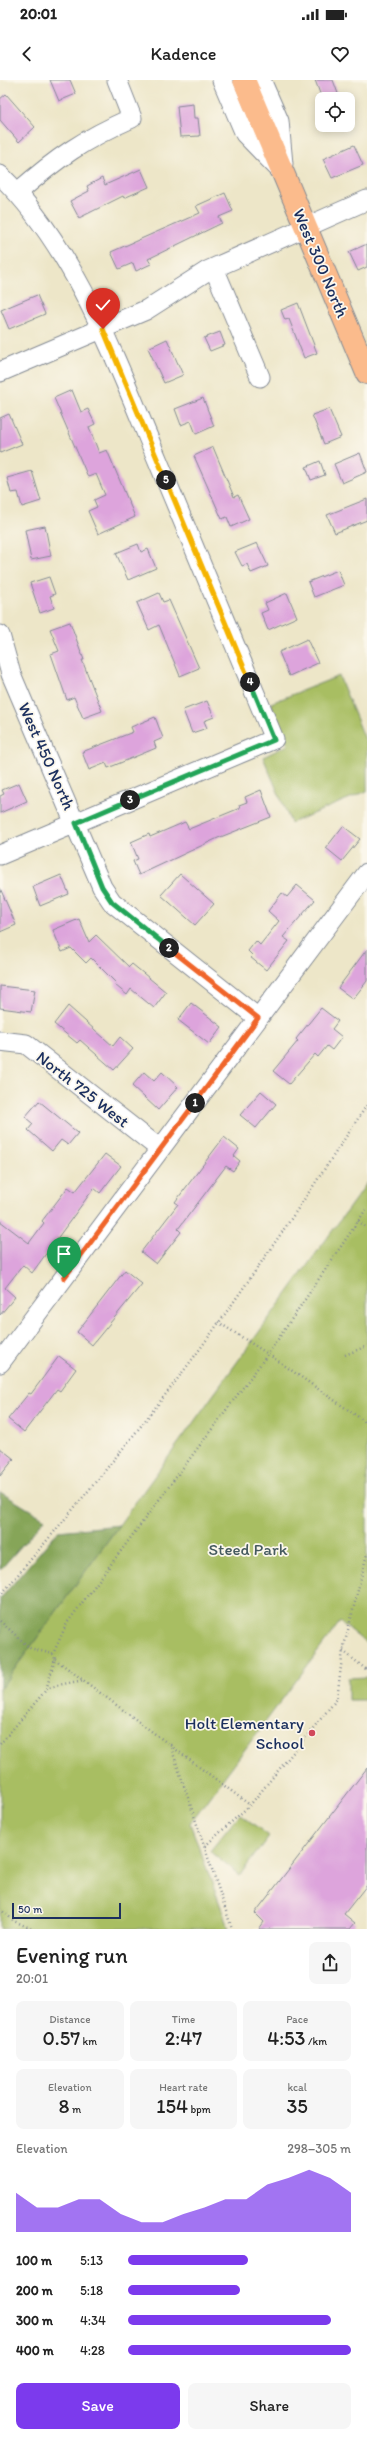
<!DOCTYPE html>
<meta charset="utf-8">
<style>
:root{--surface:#fff;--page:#f6f6f6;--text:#222;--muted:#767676;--accent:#7c3aed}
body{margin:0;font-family:Itim,sans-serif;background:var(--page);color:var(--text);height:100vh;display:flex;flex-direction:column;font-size:15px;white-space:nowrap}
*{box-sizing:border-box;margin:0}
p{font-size:13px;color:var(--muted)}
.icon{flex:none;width:22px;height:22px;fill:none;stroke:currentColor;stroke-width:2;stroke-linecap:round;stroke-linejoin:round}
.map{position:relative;height:1849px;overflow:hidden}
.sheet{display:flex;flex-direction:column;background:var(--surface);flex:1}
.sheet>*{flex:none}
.fabs{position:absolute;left:315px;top:12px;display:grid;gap:8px}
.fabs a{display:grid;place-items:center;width:40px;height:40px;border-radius:8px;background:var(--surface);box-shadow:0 2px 10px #0003;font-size:20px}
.scale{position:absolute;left:12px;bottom:10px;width:109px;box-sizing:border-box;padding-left:4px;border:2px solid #1b2f5e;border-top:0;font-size:11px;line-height:14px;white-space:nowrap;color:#1b2f5e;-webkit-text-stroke:3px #fbf7ec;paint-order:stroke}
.pin{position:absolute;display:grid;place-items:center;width:34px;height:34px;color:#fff;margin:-41px -17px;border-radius:50% 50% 50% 0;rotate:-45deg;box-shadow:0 0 4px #0007}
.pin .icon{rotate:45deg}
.km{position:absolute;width:20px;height:20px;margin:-10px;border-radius:50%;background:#222;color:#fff;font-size:11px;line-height:20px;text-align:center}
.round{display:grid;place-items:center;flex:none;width:42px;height:42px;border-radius:8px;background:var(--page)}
.summary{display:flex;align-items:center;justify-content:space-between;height:68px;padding:0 16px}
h1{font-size:22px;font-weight:600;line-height:30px}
.figures{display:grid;grid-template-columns:repeat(3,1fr);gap:6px;height:68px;padding:4px 16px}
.figures div{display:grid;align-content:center;border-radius:8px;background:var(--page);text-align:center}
.figures b{font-size:20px;font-weight:600}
.figures small{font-size:11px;font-weight:400}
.figures p{font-size:11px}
.chart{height:112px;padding:8px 16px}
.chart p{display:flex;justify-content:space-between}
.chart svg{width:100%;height:72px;margin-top:4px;fill:var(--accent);opacity:.7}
.button{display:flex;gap:8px;margin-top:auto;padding:8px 16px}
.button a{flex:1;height:46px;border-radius:8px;background:var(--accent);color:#fff;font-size:16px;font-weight:600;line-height:46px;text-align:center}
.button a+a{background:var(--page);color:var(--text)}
ul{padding:0 16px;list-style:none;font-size:13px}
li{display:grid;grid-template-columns:64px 48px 1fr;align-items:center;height:30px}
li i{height:10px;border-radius:5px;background:var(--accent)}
.status{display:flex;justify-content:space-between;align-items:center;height:28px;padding:0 20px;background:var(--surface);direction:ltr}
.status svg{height:11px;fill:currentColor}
header{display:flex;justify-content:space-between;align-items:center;height:52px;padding:0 16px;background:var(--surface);font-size:18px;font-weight:600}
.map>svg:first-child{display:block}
</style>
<div class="status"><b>20:01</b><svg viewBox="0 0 49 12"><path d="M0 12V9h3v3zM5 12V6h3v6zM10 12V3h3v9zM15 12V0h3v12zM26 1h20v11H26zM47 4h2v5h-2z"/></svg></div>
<header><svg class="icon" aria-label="back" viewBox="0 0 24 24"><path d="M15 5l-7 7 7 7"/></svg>Kadence<svg class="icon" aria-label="heart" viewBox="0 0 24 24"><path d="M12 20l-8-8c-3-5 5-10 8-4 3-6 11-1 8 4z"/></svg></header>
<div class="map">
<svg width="367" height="1849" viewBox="0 0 367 1849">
<rect width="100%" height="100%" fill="#fbf7ec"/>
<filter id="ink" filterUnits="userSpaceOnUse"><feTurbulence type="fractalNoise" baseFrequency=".025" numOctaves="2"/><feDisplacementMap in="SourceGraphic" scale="8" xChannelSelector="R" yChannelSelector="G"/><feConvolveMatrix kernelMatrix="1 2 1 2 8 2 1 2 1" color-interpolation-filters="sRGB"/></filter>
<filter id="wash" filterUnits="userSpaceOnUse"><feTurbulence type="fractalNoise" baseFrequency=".012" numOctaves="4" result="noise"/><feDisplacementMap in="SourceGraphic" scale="16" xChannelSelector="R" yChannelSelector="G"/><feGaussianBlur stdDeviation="0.9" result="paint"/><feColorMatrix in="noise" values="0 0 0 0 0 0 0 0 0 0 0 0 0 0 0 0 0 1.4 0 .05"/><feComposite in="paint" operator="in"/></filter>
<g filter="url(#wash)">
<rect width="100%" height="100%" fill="#ede6c8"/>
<path fill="#a8be62" stroke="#627660" d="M339,596L367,664V711L291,743L263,677L288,665L271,623Z
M367,1103V1564L340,1542L190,1743L229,1849H0V1609Z
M367,1597V1620H348V1598Z
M240,1734L269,1756L240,1795L210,1771Z"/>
<path fill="#86a558" stroke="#506a5b" d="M0,1412L45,1439L0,1490Z
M119,1445L0,1609V1519L58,1451Z"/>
<g id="blocks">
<path fill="#dda4dc" d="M50,0H70L76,14L59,21Z
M315,0H333L340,19H322Z
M6,14L35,47L19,62L0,40V19Z
M193,24L194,38H198L200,56L180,57L177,26Z
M354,65L363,85L332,98L323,79Z
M141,89L149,107L124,118L123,116L79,138L70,121L89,111L87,106L102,98L105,105Z
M225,113L233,131L219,137L222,143L148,179L151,184L136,191L133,183L119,189L111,172L200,133L196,126Z
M367,164V187L358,191L349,172Z
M37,215L45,234L9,249L1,230Z
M298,223L317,273L304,278L289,239L285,240L281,230Z
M220,252L225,265L210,271L204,258Z
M167,259L183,295L164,303L148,268Z
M72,310L81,332L88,329L95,344L89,347L99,373L107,370L135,437L98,454L88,431L97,427L94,420L105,415L96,394L88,397L54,318Z
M203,318L214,346L196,354L191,341L181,345L175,329Z
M329,329L341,357L324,364L312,335Z
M9,334L22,364L0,373V338Z
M213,367L234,417L238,415L249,439L231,447L227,437L222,439L194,376Z
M360,373L367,392L342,403L334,384Z
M320,381L325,395L311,400L306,387Z
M32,391L41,421L22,427L18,412L11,413L7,398Z
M367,419V440L335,453L327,435Z
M45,446L51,476L31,480L25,450Z
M257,463L268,486L251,493L247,484L242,486L235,472Z
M138,464L141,472L148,469L156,488L128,500L116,473Z
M338,490L344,505L314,517L308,502Z
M49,497L55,514L50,516L54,528L40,533L30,503Z
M159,513L163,522L169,520L199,588L180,596L159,545L149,550L137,523Z
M287,513L297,537L268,550L261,533L268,530L265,523Z
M70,542L84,580H82L102,631L83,638L74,617L67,620L51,574L59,571L50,549Z
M307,559L318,583L289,596L279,572Z
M207,621L214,637L204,641L207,648L192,653L183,630Z
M155,637L163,658L154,662L156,668L108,688L106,683L89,690L82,672L133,652L131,647Z
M19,703L27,721L0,733V716L4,714L2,710Z
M261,710L271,737L218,758L139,795L133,781L138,779L131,762L149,754L150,757L185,742L189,749L240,728L239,725L247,722L245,717Z
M343,746L360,759L342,781L326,768Z
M180,794L214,824L195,845L161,815Z
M61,795L69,814L40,826L33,807Z
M297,805L315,820L283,857L289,861L266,890L250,877L252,875L248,871L256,861L260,865L279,841L268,831L282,813L287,817Z
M0,808L16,845L0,852Z
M79,839L89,862L96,855L129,887L132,884L166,912L154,928L131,909L127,915L115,905L116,903L91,878L86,883L71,868L62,872L53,850Z
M367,869V901L353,919L338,908Z
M0,906L35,910L31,932L0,928Z
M191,923L222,947L209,964L178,940Z
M68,926L113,966L120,957L133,969L114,990L80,960L77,963L54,944Z
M321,928L338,941L332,949L342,957L332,970L327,966L318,977L315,974L289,1004L273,991L298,961L296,959Z
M144,992L154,1001L162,992L178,1007L158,1030L132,1006Z
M261,1011L276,1024L256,1048L240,1035Z
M39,1021L78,1053L68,1065L61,1060L52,1071L28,1050L33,1044L25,1037Z
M224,1057L239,1069L234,1076L240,1081L233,1091L226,1086L178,1149L181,1152L156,1184L141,1172L178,1124L175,1122Z
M105,1074L121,1086L100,1113L94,1108L32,1193L23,1185L5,1208L15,1217L0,1235V1141L29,1163L44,1143L42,1141L68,1107L75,1112Z
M125,1190L142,1204L92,1265L77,1252Z
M59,1276L76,1289L60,1311L57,1309L24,1352L8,1339L29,1313L31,1314Z
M0,1368L14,1379L0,1396Z
M367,1688V1805L344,1834L355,1843L350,1849H259L264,1842L255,1833Z"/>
</g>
</g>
<g filter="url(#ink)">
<use href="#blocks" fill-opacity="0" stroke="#848a93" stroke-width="1"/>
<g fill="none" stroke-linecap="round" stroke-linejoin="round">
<g stroke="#848a93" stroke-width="21">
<path id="minor" d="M222,0L245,54L280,90
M261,0L279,41L283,84
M0,95C76,168 118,286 158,381C197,474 235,567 274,659L0,775
M18,112C57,78 84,59 132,38L117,0
M214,188L260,297
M0,292L146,230L207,191L367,120
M0,555L11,594L102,807L112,822L258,938
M0,961L26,964L160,1069
M0,1283L367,793"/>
</g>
<g stroke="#848a93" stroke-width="24">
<path id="major" d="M244,0L367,293"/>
</g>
<path stroke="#848a93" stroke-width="2.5" stroke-dasharray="1 3" stroke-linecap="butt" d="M358,1141L367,1148
M218,1242L268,1274L367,1343
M345,1275L367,1266
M0,1516C66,1438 133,1359 194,1277C254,1195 311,1110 367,1025
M0,1541L30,1568L53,1574
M343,1571L367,1590
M55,1579L250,1725
M46,1609L58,1605L84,1600
M0,1664L46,1610L55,1579L53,1574L67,1543L268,1274L367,1128
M170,1664L232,1849
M205,1766L250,1725L337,1619L343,1570L367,1474
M0,1829L14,1841L32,1849"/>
<use href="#minor" stroke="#fff" stroke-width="19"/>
<use href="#major" stroke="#fbbb8c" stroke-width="22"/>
</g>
</g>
<g fill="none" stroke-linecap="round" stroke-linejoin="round" filter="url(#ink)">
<g stroke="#fff" stroke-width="8">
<path id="split-1" d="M64,1198L195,1023"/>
</g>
<g stroke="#fff" stroke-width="8">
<path id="split-2" d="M169,868L258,938L195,1023"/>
</g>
<g stroke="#fff" stroke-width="8">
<path id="split-3" d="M130,720L76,743L102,807L112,822L169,868"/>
</g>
<g stroke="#fff" stroke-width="8">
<path id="split-4" d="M130,720L274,660L250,602"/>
</g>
<g stroke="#fff" stroke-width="8">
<path id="split-5" d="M166,400L250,602"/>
</g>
<g stroke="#fff" stroke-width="8">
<path id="split-6" d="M103,249L166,400"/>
</g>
<use href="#split-1" stroke="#f0652b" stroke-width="5"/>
<use href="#split-2" stroke="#f0652b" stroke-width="5"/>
<use href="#split-3" stroke="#22a559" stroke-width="5"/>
<use href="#split-4" stroke="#22a559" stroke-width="5"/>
<use href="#split-5" stroke="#f5b400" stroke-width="5"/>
<use href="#split-6" stroke="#f5b400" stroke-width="5"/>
</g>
<circle fill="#d1495b" stroke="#fbf7ec" stroke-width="1.5" cx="312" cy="1653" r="4"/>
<g text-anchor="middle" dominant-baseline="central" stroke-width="3.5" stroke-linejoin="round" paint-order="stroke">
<g font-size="17" fill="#1b2f5e" stroke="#fbf7ec">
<text transform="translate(321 183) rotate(67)">West 300 North</text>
<text transform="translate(47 676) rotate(66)">West 450 North</text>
<text transform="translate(83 1009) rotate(38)">North 725 West</text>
</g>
<g font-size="17" fill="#455a5f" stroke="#fbf7ec">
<text x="248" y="1469">Steed Park</text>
</g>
<g font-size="17" fill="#1b2f5e" stroke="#fbf7ec" text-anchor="end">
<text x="304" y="1643">Holt Elementary<tspan x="304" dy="20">School</tspan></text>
</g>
</g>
</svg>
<div class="fabs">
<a><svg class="icon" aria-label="locate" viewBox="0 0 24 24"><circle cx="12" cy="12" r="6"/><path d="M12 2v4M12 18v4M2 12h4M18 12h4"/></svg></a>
</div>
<div class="scale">50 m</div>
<div class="pin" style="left:64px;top:1198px;background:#1e9e55"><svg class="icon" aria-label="arrive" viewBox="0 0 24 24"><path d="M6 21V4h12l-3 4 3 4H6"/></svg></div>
<div class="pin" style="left:103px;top:249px;background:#d93025"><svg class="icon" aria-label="check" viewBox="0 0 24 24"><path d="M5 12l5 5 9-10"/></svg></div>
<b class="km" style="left:195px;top:1023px">1</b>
<b class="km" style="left:169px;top:868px">2</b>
<b class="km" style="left:130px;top:720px">3</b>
<b class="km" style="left:250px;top:602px">4</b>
<b class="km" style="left:166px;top:400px">5</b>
</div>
<section class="sheet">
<div class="summary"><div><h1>Evening run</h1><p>20:01</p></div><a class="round"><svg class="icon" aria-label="share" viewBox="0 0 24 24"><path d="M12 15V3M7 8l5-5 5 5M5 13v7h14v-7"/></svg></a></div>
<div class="figures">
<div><p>Distance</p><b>0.57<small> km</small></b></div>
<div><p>Time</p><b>2:47</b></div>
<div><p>Pace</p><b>4:53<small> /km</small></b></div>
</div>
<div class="figures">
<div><p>Elevation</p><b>8<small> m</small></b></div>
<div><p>Heart rate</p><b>154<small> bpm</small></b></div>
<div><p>kcal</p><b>35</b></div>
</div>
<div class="chart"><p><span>Elevation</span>298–305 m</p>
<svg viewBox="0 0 160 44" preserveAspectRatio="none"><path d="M0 44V20L10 29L20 29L30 24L40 24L50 33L60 38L70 38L80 33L90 29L100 24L110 24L120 15L130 11L140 6L150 11L160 20V44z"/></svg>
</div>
<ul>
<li><b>100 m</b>5:13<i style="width:54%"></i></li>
<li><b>200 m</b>5:18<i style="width:50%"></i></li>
<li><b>300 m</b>4:34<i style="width:91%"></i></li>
<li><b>400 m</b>4:28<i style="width:100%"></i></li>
</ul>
<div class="button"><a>Save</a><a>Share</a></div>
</section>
